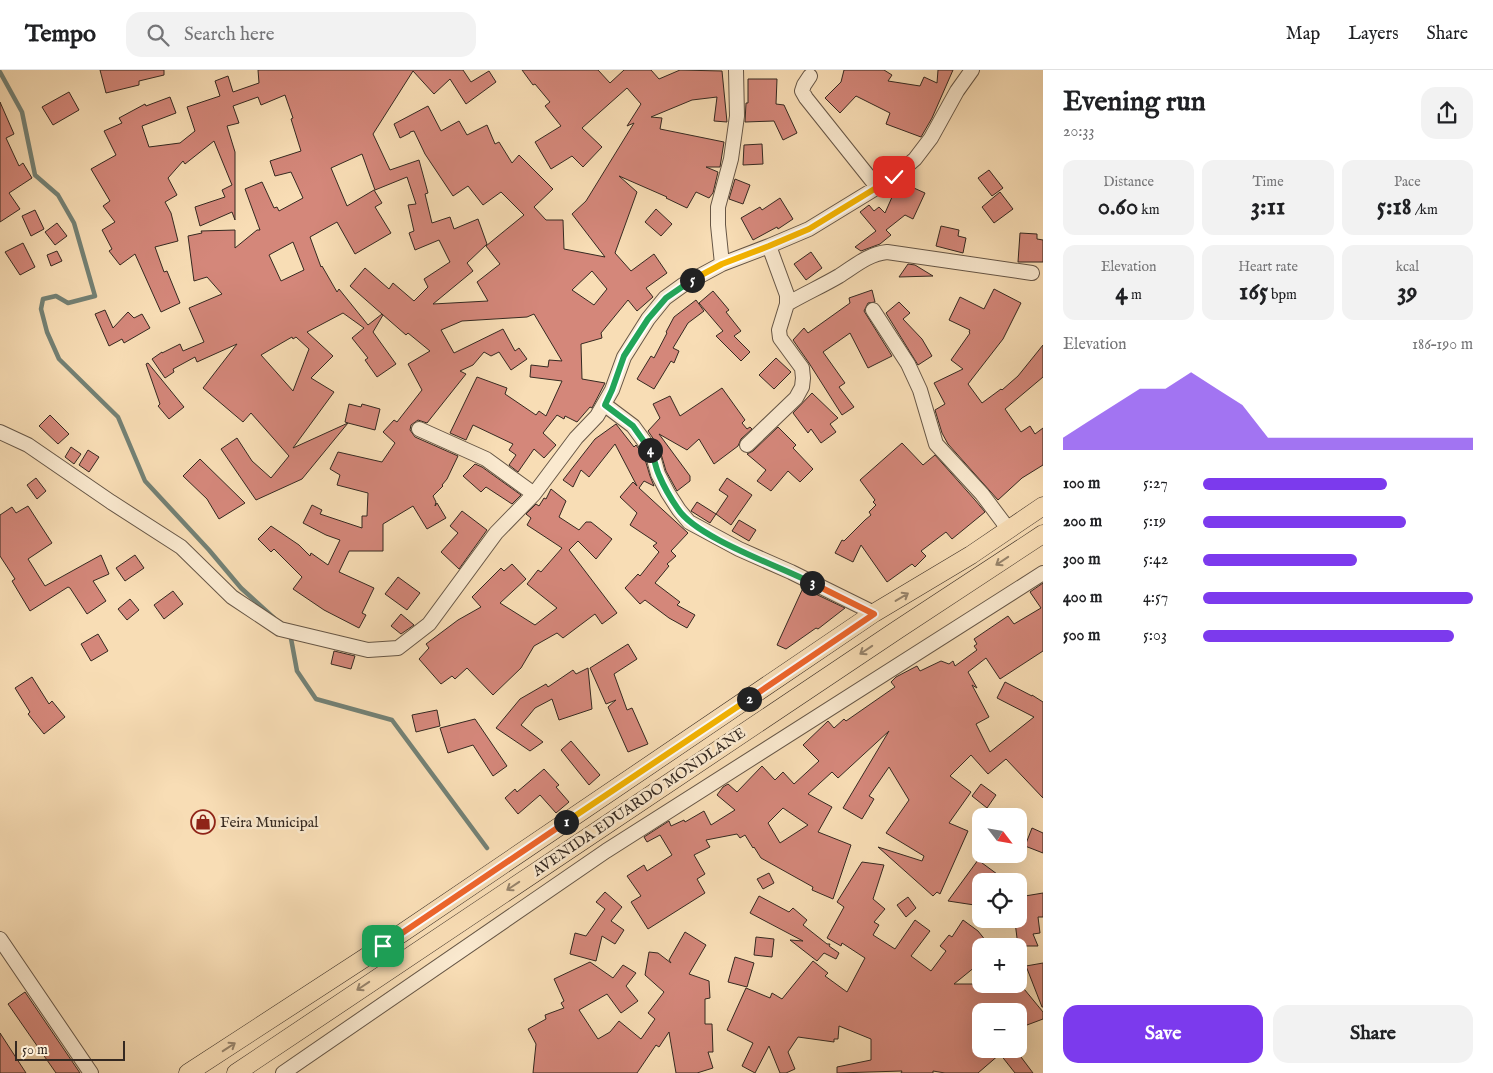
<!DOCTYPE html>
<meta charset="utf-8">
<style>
:root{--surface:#fff;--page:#f2f2f2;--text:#202124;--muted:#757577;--line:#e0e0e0;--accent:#7c3aed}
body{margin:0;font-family:"IM FELL English",serif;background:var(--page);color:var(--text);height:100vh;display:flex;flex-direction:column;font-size:19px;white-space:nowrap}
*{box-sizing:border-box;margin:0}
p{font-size:16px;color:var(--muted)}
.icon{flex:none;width:28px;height:28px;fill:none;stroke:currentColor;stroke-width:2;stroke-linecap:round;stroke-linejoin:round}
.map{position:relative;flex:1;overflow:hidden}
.details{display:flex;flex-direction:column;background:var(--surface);width:450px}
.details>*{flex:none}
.needle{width:32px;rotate:121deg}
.buttons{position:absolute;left:972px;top:738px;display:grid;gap:10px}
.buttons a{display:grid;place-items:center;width:55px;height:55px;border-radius:10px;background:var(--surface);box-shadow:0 5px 20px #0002;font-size:25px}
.scale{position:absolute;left:15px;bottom:12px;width:110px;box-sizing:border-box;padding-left:5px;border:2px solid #352921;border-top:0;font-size:14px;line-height:18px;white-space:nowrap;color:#352921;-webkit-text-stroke:4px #fae9cf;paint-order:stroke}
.pin{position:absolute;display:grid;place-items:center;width:42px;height:42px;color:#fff;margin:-21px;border-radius:10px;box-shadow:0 2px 8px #0006}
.km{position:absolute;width:25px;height:25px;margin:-12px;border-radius:50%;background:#222;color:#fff;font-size:14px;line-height:25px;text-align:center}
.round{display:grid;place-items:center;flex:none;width:52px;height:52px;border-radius:15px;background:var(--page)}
.head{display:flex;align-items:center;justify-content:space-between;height:85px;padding:0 20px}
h1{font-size:28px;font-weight:700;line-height:38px}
.figures{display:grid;grid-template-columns:repeat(3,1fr);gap:8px;height:85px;padding:5px 20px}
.figures div{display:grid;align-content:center;border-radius:12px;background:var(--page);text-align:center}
.figures b{font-size:25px;font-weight:700}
.figures small{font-size:14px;font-weight:400}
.figures p{font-size:14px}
.chart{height:140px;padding:10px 20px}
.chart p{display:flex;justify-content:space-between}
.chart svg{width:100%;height:90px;margin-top:5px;fill:var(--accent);opacity:.7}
.cta{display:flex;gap:10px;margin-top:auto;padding:10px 20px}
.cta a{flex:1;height:58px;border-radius:15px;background:var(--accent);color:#fff;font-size:20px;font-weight:700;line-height:58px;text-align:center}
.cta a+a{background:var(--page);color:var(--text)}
ul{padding:0 20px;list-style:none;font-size:16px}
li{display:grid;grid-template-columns:80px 60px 1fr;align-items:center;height:38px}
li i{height:12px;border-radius:6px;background:var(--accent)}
header{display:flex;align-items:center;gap:30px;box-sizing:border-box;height:70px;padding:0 25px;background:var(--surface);border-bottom:1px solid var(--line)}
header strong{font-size:24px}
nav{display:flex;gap:28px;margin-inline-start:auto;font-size:18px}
.search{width:350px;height:45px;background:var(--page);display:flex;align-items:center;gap:12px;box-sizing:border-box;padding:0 18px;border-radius:15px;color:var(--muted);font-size:19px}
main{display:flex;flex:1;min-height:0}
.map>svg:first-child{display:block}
</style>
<header>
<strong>Tempo</strong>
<div class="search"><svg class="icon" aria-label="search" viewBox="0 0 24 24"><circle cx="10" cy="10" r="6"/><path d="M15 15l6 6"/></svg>Search here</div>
<nav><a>Map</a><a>Layers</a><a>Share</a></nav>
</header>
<main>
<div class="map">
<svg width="1043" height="1003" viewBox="0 0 1043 1003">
<rect width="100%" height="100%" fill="#f8ddb5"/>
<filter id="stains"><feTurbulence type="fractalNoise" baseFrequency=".004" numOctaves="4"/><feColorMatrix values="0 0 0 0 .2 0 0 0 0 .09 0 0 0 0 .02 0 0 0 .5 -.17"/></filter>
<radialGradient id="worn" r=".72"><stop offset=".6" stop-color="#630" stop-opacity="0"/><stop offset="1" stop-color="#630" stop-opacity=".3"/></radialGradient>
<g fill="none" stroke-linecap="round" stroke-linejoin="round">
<path stroke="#738175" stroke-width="4.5" d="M0,2L22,42L35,105L58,125L74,153L95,226L68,233L56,226L43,229L41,239L47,262L59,289L118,347L145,411L209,480L241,518L274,548
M290,563L297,601L316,629L392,650L487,778"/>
</g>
<path fill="#d4877a" stroke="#352921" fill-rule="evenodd" d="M100,0H164V5L139,11V15L106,23Z
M258,0H463L471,12L489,1L496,12L466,34L450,9L434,24L413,1L373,64L390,100L419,90L428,123L425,124L432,153L450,147L454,159L478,149L487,174L467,193L473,201L433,234L488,231L477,212L500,194L486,176L524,145L501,122L483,135L468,116L453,126L425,84L414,61L410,62V63L400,68L394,54L428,36L441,61L459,51L467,65L487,55L495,74L499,72L512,93L519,85L553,119L534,137L546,150H563L564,179L605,187L572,144L586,131L634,53L627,56L641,34L627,18L582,58L602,77L583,97L572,86L551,99L535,72L561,56L545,36L550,32L535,14L533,15L522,0H598L610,13L624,0H651L659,9L680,0L722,1L727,52L714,51L717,27L692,30L651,47L662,48L660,59L724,72L720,97H706L718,102L713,123L709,128L696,122L687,138L666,128L667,127L619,106L637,122L615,183L631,201L654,184L667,203L646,218L653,227L637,241L628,230L601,263L602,268L581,274L582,309L605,313L592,338L590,337L577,352L565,346L564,349L557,345L543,363L556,375L544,388L534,379L518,402L509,395L516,385L509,380L513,374L473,355L466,370L450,363L477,307L507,318L505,324L536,345L539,341L546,346L562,311L530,307L531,295L548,297L549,290L562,291L534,244L527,247L462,251L441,260L454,283L503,259L515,281L519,278L527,289L511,300L499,282L491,286L484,282L473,295L460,301L466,304L427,353L418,350L411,355L410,360L415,367L458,386L447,409L442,415L443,416L433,426L436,432L435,436L437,433L446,448L427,459L413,436L383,454V481H349L339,502L374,518L362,543L366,545L359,558L324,540L293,519L302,507L274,479L271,482L258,469L271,456L299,475L310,486L311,483L328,495L340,470L326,465L303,453L312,435L322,440L320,444L362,458V446H367L368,423L337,415L340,405L330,399L338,382L382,392L395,373L383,362L394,350L397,352L422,320L408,294L430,281L408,263L406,265L350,216L365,198L389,219L393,213L414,231L428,217L424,209L450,192L439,170L415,180L409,163L414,161L408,135L416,134L407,107L375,120L362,84L331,98L347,136L374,120L382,133L375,137L391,163L355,184L337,152L310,167L321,197L322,196L337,222L339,219L368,255L382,244L383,245L373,262L396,294L377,307L365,290L368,288L352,268L364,258L343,243L307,262L333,286L311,308L334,322L293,378L348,353L345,352L349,334L361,337L362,334L380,339L375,360L348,353L302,409L256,430L221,379L237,368L252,391L271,408L289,386L251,343L243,352L203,318L237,274L197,292L195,287L173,299L174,302L165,308L152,289L162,282V283L180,274L183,281L204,272L189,238L222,224L207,207L194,211L188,166L202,163L201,161L235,160V178L257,160H260L245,119L262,112L274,138L277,137L279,141L303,128L291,102L275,106L270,91L301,81L291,49L293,48L285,25L261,35L258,27L233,36L239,53L227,56L235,82V150L232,142L200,156L195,137L225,127L222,120L232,115L214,71L185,94L183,91L168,108L177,125L165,132L171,143L178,171L155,177L164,202L167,201L180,233L161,242L135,184L120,195L109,181L112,179L102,160L115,152L103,136L110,131L91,99L116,85L104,61L122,53L119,48L145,34L146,36L170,27L176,43L142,56L149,77L180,73L195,61L187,37L220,26L215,11L228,6L233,22L259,13ZM293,172L304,200L281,211L269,185ZM592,201L607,219L594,235L572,220ZM292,267L293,269L296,267L309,279L293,321L261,285Z
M844,0H884L892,5L888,11L920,16L924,7L937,13L938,0H953L932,48L921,67L886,54L890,43L856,26L840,43L825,28L841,12Z
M748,9H777L776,34L784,35L797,63L783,70L774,51L745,52L746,33H748Z
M69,22L79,40L53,55L42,37Z
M0,32L14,64L6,68L19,96L23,93L32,108L9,123L20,139L0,152Z
M762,74L763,94L743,95L744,75Z
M989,100L1003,118L992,126L978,108Z
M735,109L750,115L743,134L729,129Z
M905,114L925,123L913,149L905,145L886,160L891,165L880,174L861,181L855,177L876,161L860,142L869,135L874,141L879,137L885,143L896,118L902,121Z
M1000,122L1013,139L994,153L982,137Z
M780,128L793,149L778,159L777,157L753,170L741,148L760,137L762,140Z
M656,139L672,154L661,166L645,152Z
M35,140L44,159L31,166L22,146Z
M57,153L67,166L55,175L45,162Z
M941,156L959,160L958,166L966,168L963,183L936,176Z
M1020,163L1037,164V169L1043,170V192H1018Z
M23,173L35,197L20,205L5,182Z
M57,181L62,191L51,196L47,185Z
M811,182L822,198L806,210L794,194Z
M908,194L915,195L933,206L899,207Z
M994,219L1021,233L1003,269L968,314L982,333L1001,319L1002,320L1018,306L1043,275V307L1005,339L1021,362L1030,356L1035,364L1043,358V395L1022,408L998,430L948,374L942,363L935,340L945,334L934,313L963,299L951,290L970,263L969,262L970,260L949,250L960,227L984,239Z
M872,220L875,232L868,233L864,241L892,286L868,298L850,263L823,282L845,313L839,317L854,337L842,345L809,293L793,270L804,258L808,263L850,233L849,228Z
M713,221L729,240L726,242L741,261L734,266L750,282L741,291L716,266L723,261L699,233Z
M696,230L704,241L688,253L673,278L679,281L674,293L671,291L654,319L637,309L651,286L654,288L667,263L666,262L674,247Z
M899,232L910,243L903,249L922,269L932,286L918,295L886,243Z
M105,240L113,258L128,242L134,248L142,244L150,258L124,273L122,269L109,276L95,244Z
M776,288L791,302L774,319L759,305Z
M148,293L184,337L169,349L158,336L160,334L146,294Z
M722,318L745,350L742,353L747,359L750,357L752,359L741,369L738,376L714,394L699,369L687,380L659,364L690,406V411L677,421L666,401L659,377L648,361L660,348L653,334L670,326L680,346Z
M812,323L838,348L830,354L836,362L821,373L811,359L808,363L793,343Z
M50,345L69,364L58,374L39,356Z
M616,354L634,377L636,375L644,386L650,406L654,416L644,411L639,418L688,463L671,481L676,486L667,494L669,496L655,513L680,532L677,535L695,545L687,558L669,548L645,530L640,534L625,518L638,504L640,506L659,482L653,476L657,473L630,455L637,443L620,427L633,412L637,416L615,374L589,407L581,400L573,417L563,410L595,369Z
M778,357L796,375L793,378L813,399L800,412L788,401L771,421L757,411L766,400L747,384L753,381Z
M902,373L923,395L935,385L975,430L985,442L952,469L946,462L921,481L926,486L915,497L912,494L887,512L861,475L853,492L835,483L842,470L844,471L865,450L871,445L869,442L876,435L873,432L875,430L860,410Z
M71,377L81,384L74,394L65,387Z
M88,380L99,387L89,402L79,395Z
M200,389L245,433L219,449L207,429L183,406Z
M475,394L482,397L521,425L512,434L486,417L481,422L463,406Z
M36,408L46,421L37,429L27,415Z
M727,408L752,425L731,455L716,444L728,426L719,420Z
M551,419L566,431L559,447L579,460L586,452H591L612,469L596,489L578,471L569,480L617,543L602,554L595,544L563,568L557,563L534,576L521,598L493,625L467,598L455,609L452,606L441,614L419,589L429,578L426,574L458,550L481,537L472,527L501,498L504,501L512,494L526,509L500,533L535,555L557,538L527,514L538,500L541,502L562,478L527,455L531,448L526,444L536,434L539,436L544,428L546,429Z
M697,432L716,444L710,453L691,441Z
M28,436L52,473L28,489L45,516L101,485L109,504L93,511L106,531L87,544L70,518L68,517L30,541L12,511L15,509L0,486V445L12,437L16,443Z
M462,441L487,460L459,499L441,482L458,463L450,456Z
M739,450L756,460L749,471L732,461Z
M135,485L144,498L125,511L116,498Z
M398,507L420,523L407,540L385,524Z
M1043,513V581L1000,609L986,588L968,602L977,618L972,615L989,647L976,654L990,682L1034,647L997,628L1005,612L1032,626V625L1043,632V728L1006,689L988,704L971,685L950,706L971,722L949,753L968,761L940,824L937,822L933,826L878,777L922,791L924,786L886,763L909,730L889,697L869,726L874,729L862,749L843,738L889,661L838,708L832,702L808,724L832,737L818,762L851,775L833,829L812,820L813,817L761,788L754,777L753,778L745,765L740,768L737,764L706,770L710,777L694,785L705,804L697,809L705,823L648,859L631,832L641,826L627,806L644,795L647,801L672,785L660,765L647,772L644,767L669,751L671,756L684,750L685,752L704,741L711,755L735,740L717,725L723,717L728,714L737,722L762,696L775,710L783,702L794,714L819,691L803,675L828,651L834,658L844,649L846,651L895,617L891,612L896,607L917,596L920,601L941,591L949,594L953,591L955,596L977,580L974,576L977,574L974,569L1008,546L1014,554L1041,538L1030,522ZM783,738L808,755L780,773L768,753Z
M803,518L845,538L818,559L816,558L786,579L777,575Z
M173,521L183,534L164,549L154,535Z
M130,529L139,540L127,550L118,539Z
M401,544L414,555L401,564L391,556Z
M98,564L108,581L91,591L81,574Z
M628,574L637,589L614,604L627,640L632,638L648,674L628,682L608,637L616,630L606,634L590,598Z
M334,581L355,586L351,599L331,594Z
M588,598L592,639L559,650L552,629L535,638L521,655L543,672L530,681L496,658L520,629L546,614L548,617L573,600L576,604Z
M32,607L49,634L52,631L65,647L44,664L28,644L30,642L15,618Z
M437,640L440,656L416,662L412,645Z
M475,649L507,696L493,706L473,675L448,683L440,658Z
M571,671L600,705L589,715L561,680Z
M544,699L559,715L556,717L569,732L556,743L540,725L518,744L505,728L515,719L517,722Z
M981,714L996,725L987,738L972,726Z
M1032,758L1043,763V783L1025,776Z
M978,790L997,804L992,811H981V836L948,831Z
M862,792L884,795L873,829L885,839L874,852L879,855L873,865L895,879L915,850L930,861L911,886L931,901L946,881L940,876L949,865L952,867L963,850L978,861L990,876H981V892L954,914H1009V916L1020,914L1043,942V949L1019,958V941H981V979H1015L1033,1003H1015L1000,984L978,1003H945L933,1001V1003H901L902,1001L837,1003V997L871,990V969L839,956L838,969H834V972L798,967L788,982L795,999L786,1003H780L769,976L755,1003L742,996L753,973L727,960L746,918L770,928L772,923L782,929L813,891L828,903L825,906L847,922L865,888L842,873L841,876L827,868L844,837L837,832Z
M769,803L774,813L763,819L757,809Z
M605,822L622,837L611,851L624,860L615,874L602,866L596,891L570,884L575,863L586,866L605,839L596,832Z
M1043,823V847H1038L1040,863L1033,864L1038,876H1018L1015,852H1019V827Z
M759,826L789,842L793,838L807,850L803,855L827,874H830L829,876L839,883L836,889L824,883L817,891L790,870L803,871L750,843Z
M908,827L916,838L906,847L897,835Z
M685,862L706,875L689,904L709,911L710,928L705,929V954H712L713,982H708L713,998L697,1003H676L669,962L659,977L656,975L637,1003H533L536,974L528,959L546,949L545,945L564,938L561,933L564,931L554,909L590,892L613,908L623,895L636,903L626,916L638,931L621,943L607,924L579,940L598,969L610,962L619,951L641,969L655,949L648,943L664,922L645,905L649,882L658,883L671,893L669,890Z
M756,867L774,869L772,887L754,885Z
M735,887L754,893L747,917L728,912Z
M1043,893V937H1042L1026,896Z
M25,922L80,1003H56L8,934Z
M0,963L26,1003H0Z"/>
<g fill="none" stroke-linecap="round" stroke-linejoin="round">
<g stroke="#665646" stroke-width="16">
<path id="minor" d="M810,6L804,15L802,21L806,28L877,117
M722,194L718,155V137L731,89L737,46L736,0
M787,234C804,224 822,216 839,206C855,196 868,184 887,182L1032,203
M873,240L908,294L920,320L936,374L982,424L1009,460
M605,335L633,356L652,382L658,404L668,423L679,440L689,452L739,479L791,502L874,543
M419,359L486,389L534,424
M0,362L28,375L111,432L181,477L232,527L280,559L368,580L398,578L429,554L496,463L534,424L576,368L597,346L612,320L624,287L648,249L665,228L683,215L722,194L769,176L809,159L894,107L915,89L931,68L957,21L972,0
M747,375L796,328L802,317L803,308L802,298L780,268L779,260L787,234V225L769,176
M0,869L91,1003
M283,1003L606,781L1043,503"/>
</g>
<g stroke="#352921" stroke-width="19">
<path id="major" d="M188,1003L383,876L874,543L971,485L1043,436
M236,1003L897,560L1043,464"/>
</g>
<use href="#minor" stroke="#fae9cf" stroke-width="14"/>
<use href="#major" stroke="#f8ddb5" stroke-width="18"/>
</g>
<defs><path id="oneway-shaft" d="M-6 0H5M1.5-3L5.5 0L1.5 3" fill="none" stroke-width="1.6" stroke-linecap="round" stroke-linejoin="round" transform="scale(1.25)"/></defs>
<g stroke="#96836b">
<use href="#oneway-shaft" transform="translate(1002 491) rotate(146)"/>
<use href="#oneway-shaft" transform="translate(902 527) rotate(-31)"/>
<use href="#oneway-shaft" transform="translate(866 580) rotate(146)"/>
<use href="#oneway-shaft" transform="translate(513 816) rotate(146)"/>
<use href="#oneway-shaft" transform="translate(363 916) rotate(146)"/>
<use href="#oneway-shaft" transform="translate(229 977) rotate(-33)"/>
</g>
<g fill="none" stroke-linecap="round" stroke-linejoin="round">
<g stroke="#fff" stroke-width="10">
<path id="split-1" d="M383,876L566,752"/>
</g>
<g stroke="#fff" stroke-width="10">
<path id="split-2" d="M566,752L749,629"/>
</g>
<g stroke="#fff" stroke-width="10">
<path id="split-3" d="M749,629L874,544L812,513"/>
</g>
<g stroke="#fff" stroke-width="10">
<path id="split-4" d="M650,380C655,388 655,397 659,405C664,417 671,429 678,439C697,468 779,496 812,513"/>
</g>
<g stroke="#fff" stroke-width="10">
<path id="split-5" d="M650,380L633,356L605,335L612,320L624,286L648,249L666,228L692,210"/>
</g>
<g stroke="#fff" stroke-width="10">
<path id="split-6" d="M692,210L722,194L769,176L809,159L894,107"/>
</g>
<use href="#split-1" stroke="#f0652b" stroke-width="6"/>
<use href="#split-2" stroke="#f5b400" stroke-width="6"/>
<use href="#split-3" stroke="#f0652b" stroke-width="6"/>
<use href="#split-4" stroke="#22a559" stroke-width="6"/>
<use href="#split-5" stroke="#22a559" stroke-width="6"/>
<use href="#split-6" stroke="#f5b400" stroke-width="6"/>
</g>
<defs>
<g id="shop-ring" transform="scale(1.25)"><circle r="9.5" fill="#fae9cf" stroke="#8f2418" stroke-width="1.5"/><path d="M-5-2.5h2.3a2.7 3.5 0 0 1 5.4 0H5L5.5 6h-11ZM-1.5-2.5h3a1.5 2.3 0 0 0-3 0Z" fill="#8f2418"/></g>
</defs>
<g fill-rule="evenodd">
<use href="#shop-ring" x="203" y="752"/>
</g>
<g text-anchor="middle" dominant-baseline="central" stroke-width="5" stroke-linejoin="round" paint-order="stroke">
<g font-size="15" fill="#352921" stroke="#fae9cf">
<text transform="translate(639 732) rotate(-34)">AVENIDA EDUARDO MONDLANE</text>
</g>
<g font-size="15" fill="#352921" stroke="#fae9cf" text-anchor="start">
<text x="220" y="752">Feira Municipal</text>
</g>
</g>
<rect width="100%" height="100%" filter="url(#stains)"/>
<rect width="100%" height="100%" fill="url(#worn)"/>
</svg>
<div class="buttons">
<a><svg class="needle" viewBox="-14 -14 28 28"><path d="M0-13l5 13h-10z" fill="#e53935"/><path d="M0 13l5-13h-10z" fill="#757577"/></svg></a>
<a><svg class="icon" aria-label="locate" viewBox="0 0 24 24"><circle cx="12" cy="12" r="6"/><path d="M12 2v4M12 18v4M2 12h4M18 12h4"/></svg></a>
<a>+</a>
<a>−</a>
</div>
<div class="scale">50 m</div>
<div class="pin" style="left:383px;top:876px;background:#1e9e55"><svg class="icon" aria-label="arrive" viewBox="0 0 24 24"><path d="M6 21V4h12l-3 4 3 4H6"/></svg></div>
<div class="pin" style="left:894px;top:107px;background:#d93025"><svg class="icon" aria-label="check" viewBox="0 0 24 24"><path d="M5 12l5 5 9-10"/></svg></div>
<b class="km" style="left:566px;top:752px">1</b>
<b class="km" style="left:749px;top:629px">2</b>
<b class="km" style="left:812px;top:513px">3</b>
<b class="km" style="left:650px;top:380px">4</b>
<b class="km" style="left:692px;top:210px">5</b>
</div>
<section class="details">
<div class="head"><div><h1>Evening run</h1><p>20:33</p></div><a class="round"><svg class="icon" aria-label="share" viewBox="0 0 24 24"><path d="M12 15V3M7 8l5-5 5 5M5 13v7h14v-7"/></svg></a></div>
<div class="figures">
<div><p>Distance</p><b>0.60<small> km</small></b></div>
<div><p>Time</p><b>3:11</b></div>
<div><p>Pace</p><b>5:18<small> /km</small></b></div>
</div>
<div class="figures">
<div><p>Elevation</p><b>4<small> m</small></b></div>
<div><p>Heart rate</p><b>165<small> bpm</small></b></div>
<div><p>kcal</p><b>39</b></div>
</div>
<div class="chart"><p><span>Elevation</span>186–190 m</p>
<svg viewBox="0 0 160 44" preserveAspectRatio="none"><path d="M0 44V38L10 30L20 22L30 14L40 14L50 6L60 14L70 22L80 38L90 38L100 38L110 38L120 38L130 38L140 38L150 38L160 38V44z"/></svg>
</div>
<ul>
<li><b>100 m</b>5:27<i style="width:68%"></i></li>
<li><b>200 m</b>5:19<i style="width:75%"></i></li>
<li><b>300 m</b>5:42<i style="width:57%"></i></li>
<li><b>400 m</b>4:57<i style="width:100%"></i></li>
<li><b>500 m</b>5:03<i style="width:93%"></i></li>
</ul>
<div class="cta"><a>Save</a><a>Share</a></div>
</section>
</main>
